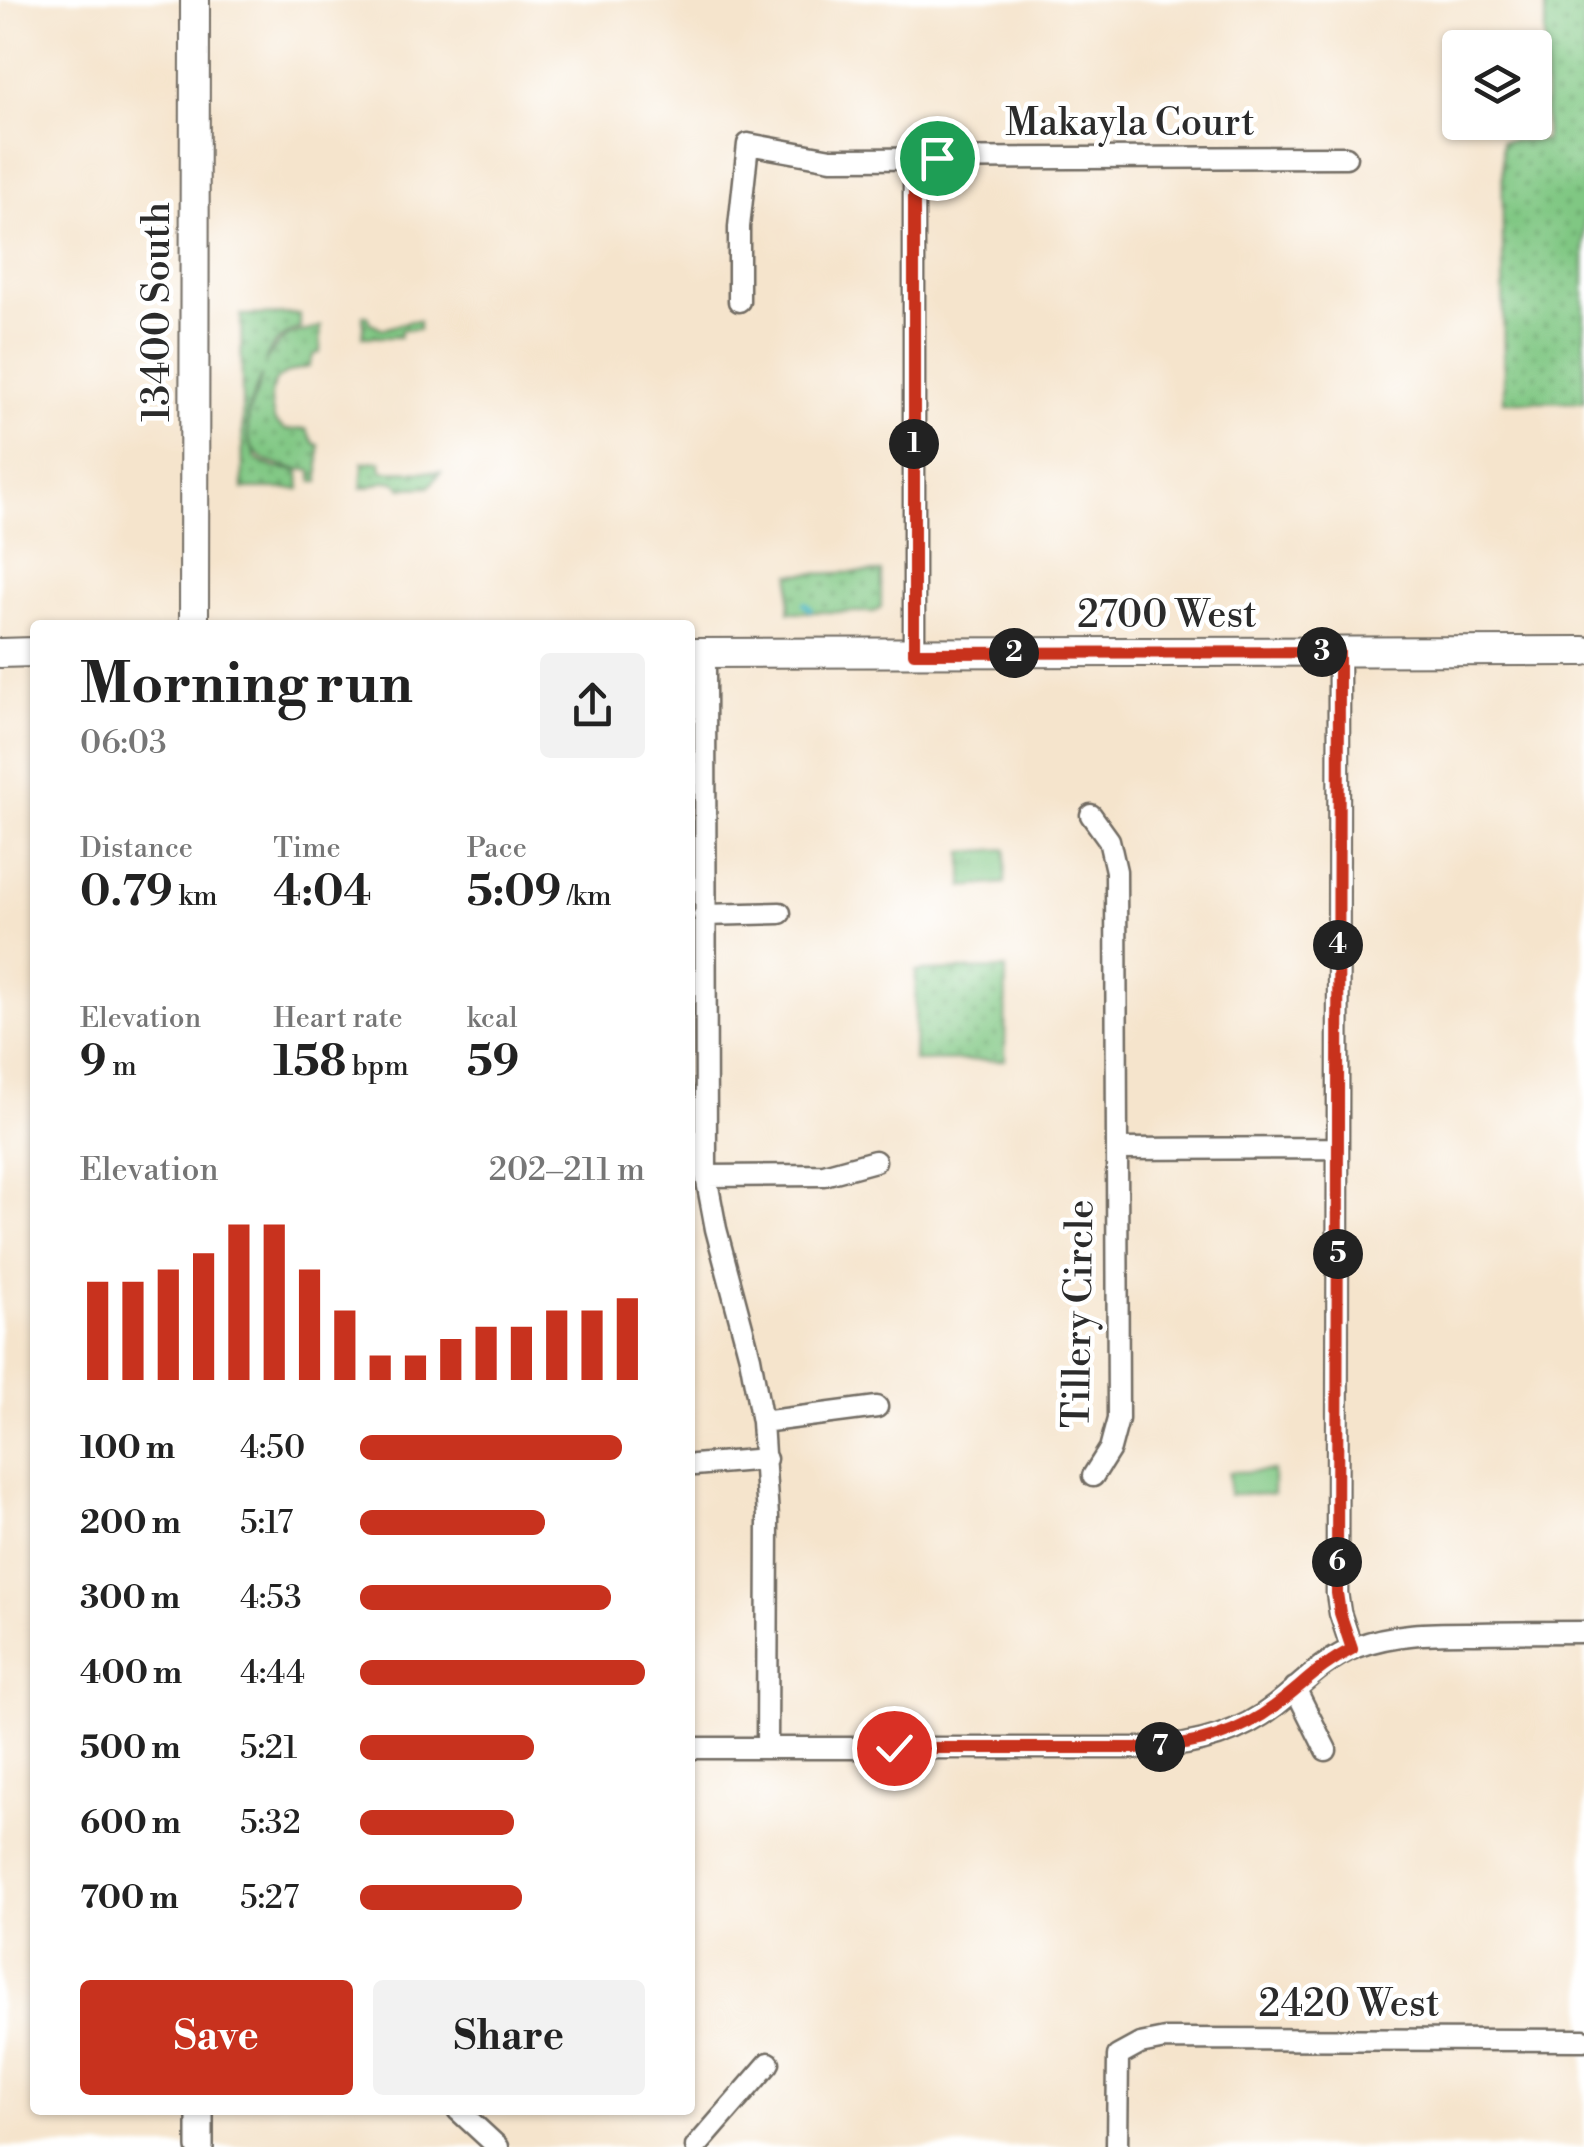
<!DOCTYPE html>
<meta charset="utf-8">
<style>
:root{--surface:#fff;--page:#f2f2f2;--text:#222;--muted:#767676;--accent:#c8321e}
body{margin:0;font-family:"Libre Bodoni",serif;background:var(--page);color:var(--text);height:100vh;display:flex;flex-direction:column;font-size:38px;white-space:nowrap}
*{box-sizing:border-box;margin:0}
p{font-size:32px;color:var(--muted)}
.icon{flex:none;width:55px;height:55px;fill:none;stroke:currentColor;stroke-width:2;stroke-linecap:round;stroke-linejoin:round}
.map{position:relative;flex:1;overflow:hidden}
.side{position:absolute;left:30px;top:620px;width:665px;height:1495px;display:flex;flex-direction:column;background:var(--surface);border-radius:10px;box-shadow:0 2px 8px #0004}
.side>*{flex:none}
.fabs{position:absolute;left:1442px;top:30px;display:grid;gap:20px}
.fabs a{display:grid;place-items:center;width:110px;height:110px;border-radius:10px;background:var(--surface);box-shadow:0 2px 8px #0004;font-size:50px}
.pin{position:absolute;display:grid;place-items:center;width:85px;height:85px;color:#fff;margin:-42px;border:5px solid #fff;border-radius:50%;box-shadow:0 2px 10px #0007}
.km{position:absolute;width:50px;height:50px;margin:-25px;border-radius:50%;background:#222;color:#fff;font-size:28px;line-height:50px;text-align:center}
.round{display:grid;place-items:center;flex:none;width:105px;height:105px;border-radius:10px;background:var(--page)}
.head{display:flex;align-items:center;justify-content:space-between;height:170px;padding:0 50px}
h1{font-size:55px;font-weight:800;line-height:75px}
.figures{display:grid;grid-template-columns:repeat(3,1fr);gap:15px;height:170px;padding:10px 50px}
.figures div{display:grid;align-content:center}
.figures b{font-size:42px;font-weight:800}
.figures small{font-size:28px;font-weight:400}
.figures p{font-size:28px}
.chart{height:280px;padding:20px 50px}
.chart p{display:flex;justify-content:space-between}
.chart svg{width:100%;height:180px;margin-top:10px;stroke:var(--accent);stroke-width:6}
.primary-button{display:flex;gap:20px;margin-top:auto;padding:20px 50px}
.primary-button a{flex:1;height:115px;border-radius:10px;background:var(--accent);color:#fff;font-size:40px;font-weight:800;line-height:115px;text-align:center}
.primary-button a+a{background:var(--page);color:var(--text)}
ul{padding:0 50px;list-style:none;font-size:32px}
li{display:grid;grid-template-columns:160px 120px 1fr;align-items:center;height:75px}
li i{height:25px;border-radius:12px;background:var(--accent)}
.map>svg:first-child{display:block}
</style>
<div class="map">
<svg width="1584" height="2147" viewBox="0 0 1584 2147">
<defs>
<pattern id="grass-dots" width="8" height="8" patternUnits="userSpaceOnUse" patternTransform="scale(2.5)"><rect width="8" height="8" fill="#80c783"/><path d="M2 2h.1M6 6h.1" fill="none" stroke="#69a26b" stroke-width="1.8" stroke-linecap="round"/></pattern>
<pattern id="park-tufts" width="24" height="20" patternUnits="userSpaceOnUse" patternTransform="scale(2.5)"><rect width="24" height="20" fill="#80c783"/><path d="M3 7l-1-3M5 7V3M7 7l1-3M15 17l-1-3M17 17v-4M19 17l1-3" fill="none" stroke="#69a26b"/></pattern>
</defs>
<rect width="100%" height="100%" fill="#fff"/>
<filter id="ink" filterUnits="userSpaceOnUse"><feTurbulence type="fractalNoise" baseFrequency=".01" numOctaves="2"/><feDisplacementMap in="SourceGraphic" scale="20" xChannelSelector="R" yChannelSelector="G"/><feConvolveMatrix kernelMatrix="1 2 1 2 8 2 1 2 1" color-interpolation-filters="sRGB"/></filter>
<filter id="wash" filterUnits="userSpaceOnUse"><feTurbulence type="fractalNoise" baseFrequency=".0048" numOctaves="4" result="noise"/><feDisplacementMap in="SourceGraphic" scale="40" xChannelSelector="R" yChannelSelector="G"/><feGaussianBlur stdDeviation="2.25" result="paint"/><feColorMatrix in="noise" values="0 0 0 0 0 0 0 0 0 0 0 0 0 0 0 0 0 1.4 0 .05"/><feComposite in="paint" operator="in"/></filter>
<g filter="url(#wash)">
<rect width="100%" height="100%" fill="#f5e4cc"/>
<path fill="url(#grass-dots)" stroke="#567957" stroke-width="2.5" d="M1545,0H1584V402L1504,401L1502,141L1545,140Z
M300,314V329C284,331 269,347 265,362C271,354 277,343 288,336C297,331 310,332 321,326L320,353L314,354L309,367C272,373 265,387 275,422L286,430L306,429L315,444L319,445V482H313L311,471C274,466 241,462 249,414C251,401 261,388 261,375L247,413L248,439L257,460L275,468L299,471L300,489H243L241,315Z
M363,315H367L370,323L384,329L409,321H419V329L401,330L400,337H363Z
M381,461L382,471L441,472L429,487L402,488C387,473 378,488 361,488L363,462Z
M881,572V607L874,612H789L791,574Z
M1006,969L1005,1060L914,1061L916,971Z"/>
<path fill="url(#park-tufts)" stroke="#567957" stroke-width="2.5" d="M1006,849L1005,883L963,887V852Z"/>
<path fill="#80c783" stroke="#567957" stroke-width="2.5" d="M1273,1471V1494L1229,1495V1472Z"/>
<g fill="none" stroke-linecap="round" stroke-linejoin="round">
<path stroke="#42b2bb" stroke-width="6" d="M805,604L810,609"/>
</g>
</g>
<g filter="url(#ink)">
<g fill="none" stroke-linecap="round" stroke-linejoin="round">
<g stroke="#726c63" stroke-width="25">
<path id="minor" d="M739,301V227L748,144L831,159L1346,157
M705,653L706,1176L716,1229L750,1357L762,1422L768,1517L767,1748
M914,653V159
M1339,653L1337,1593L1340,1613L1352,1649
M1091,815L1109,840L1116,871L1118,1419L1110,1449L1093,1476
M704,915L780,913
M1117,1149L1338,1148
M706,1176L824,1175L875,1161
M762,1422L877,1407
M694,1465L766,1459
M1295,1688L1326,1750
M690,1748H1148C1194,1746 1239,1734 1276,1705C1302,1684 1324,1660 1356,1647C1395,1632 1436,1633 1477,1633C1513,1632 1548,1632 1584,1632
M458,2110L498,2147
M696,2147L769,2063
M1117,2147L1118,2056L1140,2044L1165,2039L1584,2040"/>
</g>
<g stroke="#726c63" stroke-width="30">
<path id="tertiary" d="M200,2147V2110"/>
</g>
<g stroke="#726c63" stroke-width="32">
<path id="secondary" d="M194,625L195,0
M0,653L35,652
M690,653L1584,651"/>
</g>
<use href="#minor" stroke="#fff" stroke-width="20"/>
<use href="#tertiary" stroke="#fff" stroke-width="25"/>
<use href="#secondary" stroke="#fff" stroke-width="28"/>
</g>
</g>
<g fill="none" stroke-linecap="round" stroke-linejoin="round" filter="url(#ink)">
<g stroke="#fff" stroke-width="20">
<path id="route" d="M894,1748H1148C1194,1746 1237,1735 1275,1706C1303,1685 1319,1666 1352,1649L1340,1613L1337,1593L1339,652L914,653V158H937"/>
</g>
<use href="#route" stroke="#c8321e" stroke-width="12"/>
</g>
<g text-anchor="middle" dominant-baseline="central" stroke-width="9" stroke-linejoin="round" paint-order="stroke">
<g font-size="38" fill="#2b2b2b" stroke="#fff">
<text x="1130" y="123">Makayla Court</text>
<text transform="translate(157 312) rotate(-90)">13400 South</text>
<text x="1167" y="615">2700 West</text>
<text transform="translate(1079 1314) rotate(-89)">Tillery Circle</text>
<text x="1349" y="2004">2420 West</text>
</g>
</g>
</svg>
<div class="fabs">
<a><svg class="icon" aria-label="layers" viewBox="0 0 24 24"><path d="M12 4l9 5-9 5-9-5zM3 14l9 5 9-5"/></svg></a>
</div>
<div class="pin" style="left:937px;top:158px;background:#1e9e55"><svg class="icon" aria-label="arrive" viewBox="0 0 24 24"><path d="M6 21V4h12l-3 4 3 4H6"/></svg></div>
<div class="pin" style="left:894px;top:1748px;background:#d93025"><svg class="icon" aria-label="check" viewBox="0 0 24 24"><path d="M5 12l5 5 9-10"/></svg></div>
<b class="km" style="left:914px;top:444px">1</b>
<b class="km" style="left:1014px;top:653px">2</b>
<b class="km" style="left:1322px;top:652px">3</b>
<b class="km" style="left:1338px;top:945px">4</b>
<b class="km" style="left:1338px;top:1254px">5</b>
<b class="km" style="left:1337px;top:1562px">6</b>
<b class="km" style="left:1160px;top:1747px">7</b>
<section class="side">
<div class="head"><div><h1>Morning run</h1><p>06:03</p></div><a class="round"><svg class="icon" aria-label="share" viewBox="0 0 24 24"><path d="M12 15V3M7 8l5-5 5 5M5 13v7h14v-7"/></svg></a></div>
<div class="figures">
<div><p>Distance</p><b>0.79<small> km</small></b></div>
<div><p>Time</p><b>4:04</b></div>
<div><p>Pace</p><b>5:09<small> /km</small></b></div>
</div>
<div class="figures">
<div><p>Elevation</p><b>9<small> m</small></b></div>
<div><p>Heart rate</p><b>158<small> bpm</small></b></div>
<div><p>kcal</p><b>59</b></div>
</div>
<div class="chart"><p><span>Elevation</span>202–211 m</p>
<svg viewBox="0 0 160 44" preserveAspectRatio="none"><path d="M5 44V20M15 44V20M25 44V17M35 44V13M45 44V6M55 44V6M65 44V17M75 44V27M85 44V38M95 44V38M105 44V34M115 44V31M125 44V31M135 44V27M145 44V27M155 44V24"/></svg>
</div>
<ul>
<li><b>100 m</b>4:50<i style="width:92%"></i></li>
<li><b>200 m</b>5:17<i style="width:65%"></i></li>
<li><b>300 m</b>4:53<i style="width:88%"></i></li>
<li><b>400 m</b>4:44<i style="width:100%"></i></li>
<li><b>500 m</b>5:21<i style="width:61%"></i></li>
<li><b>600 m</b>5:32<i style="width:54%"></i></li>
<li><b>700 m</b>5:27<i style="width:57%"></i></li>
</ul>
<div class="primary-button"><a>Save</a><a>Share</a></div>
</section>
</div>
